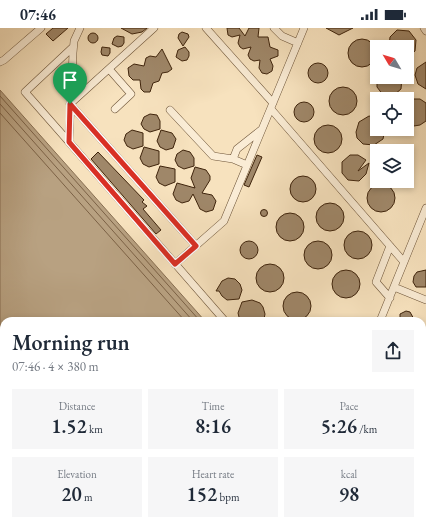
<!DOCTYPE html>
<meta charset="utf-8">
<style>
:root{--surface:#fff;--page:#f6f6f7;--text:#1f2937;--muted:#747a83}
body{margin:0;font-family:"EB Garamond",serif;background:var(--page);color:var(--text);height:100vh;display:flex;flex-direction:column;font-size:15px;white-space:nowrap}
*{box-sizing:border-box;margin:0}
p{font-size:13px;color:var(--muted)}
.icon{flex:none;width:22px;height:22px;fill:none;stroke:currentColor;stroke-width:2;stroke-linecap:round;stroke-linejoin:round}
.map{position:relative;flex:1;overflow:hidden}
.details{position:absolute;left:0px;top:289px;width:426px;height:212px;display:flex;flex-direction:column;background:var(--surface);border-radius:12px 12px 0 0;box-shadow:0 2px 6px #0003}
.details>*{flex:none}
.needle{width:26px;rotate:308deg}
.buttons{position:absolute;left:370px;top:12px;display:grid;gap:8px}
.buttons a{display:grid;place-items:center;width:44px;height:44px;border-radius:0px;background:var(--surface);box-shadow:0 2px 6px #0003;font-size:20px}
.pin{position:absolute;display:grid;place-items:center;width:34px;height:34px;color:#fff;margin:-41px -17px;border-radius:50% 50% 50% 0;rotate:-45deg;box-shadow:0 0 4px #0007}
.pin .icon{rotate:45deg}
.round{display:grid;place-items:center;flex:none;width:42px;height:42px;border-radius:0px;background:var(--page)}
.summary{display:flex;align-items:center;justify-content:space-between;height:68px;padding:0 12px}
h1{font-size:22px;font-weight:600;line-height:30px}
.stats{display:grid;grid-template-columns:repeat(3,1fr);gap:6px;height:68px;padding:4px 12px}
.stats div{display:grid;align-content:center;border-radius:0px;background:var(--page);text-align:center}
.stats b{font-size:20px;font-weight:600}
.stats small{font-size:11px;font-weight:400}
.stats p{font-size:11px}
.status{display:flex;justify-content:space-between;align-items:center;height:28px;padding:0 20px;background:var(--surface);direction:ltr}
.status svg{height:11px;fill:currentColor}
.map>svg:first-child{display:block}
</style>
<div class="status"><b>07:46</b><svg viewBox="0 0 49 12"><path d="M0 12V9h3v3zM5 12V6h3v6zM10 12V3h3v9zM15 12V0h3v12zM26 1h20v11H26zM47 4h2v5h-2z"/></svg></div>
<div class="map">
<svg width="426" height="501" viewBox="0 0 426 501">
<rect width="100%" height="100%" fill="#f7e2be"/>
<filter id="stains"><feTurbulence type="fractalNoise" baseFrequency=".005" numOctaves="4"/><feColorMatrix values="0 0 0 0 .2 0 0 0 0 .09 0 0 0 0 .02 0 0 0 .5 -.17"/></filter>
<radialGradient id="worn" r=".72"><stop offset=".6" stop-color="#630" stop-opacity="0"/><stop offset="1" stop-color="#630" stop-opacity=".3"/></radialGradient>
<path fill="#b8a181" stroke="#886f52" d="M0,62L205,293H4V497H422V465L426,467V501H0Z"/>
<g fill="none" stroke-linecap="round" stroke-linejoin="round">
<path stroke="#7c6246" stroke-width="1" d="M0,68L200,293
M0,76L193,293
M0,85L185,293"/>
</g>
<path fill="#9f8769" stroke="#3f240c" d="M53,0H68L53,13L46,6Z
M121,0H147L142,4L132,6Z
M227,0H239L245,8L249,0H259L258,9H268L270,19L278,22V28L270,31L273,38L272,43L267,46L262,45L259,40L260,32L254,33L250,31L248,27L251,19L243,21L240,19L238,15L240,7L232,9L228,7Z
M326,0H353L339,7Z
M397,2L409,3L416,12L415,23L407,30V19H389L390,9Z
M182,4L188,6L189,9L183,18L178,10L179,6Z
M88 10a5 5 0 1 1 10 0a5 5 0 1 1-10 0Z
M117,8L124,9V15L122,18L118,19L112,16L114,10Z
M348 25a14 14 0 1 1 28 0a14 14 0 1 1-28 0Z
M102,19L110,20V25L108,28L102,27L101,24Z
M185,19L189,24V28L187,32L182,33L176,29L178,22Z
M162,21L172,41L168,44L162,45L159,53L153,55L150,64H144L141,61L140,52H133L129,48L128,40L134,36L144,38L146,30L150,28L156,29Z
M426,34V61L418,56L415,47L417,40Z
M308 45a10 10 0 1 1 20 0a10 10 0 1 1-20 0Z
M377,49H402L401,61L394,67H383L377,59Z
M329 73a14 14 0 1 1 28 0a14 14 0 1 1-28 0Z
M412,71H420L426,75V93L420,97L414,98L412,95L407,98V74Z
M294 84a10 10 0 1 1 20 0a10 10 0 1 1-20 0Z
M150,86L157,87L160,93V101L150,104L144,101L141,96L144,89Z
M369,88L377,90V101H385L383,111L374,117L363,116L357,110L356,104L359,94Z
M314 111a14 14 0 1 1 28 0a14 14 0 1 1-28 0Z
M132,102L143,105V118L133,121L127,118L124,112L126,106Z
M161,102L172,105L176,111L173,120L166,122L160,119L157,113Z
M144,119L159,123V136L149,139L143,136L140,130Z
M183,122L190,124L194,130V138L184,141L178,138L175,132L177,126Z
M98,124L144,172L142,174L147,178L143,181L161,202L156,206L91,131Z
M257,127L262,129L249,159L244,157Z
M350,127H358L366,132L358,143L369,135L366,146L359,153L348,152L342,145V134Z
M160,138L175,141V154L165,158L159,155L156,149Z
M195,139L206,142L210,148V152L202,165L212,167L216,173L213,182L206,184L200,181L193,166L189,173L182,175L176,172L173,166L177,155L195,160L191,150Z
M290 161a13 13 0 1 1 26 0a13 13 0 1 1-26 0Z
M367 170a14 14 0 1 1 28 0a14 14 0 1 1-28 0Z
M316 189a14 14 0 1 1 28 0a14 14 0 1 1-28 0Z
M260.5 185a3.5 3.5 0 1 1 7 0a3.5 3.5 0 1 1-7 0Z
M276 199a14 14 0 1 1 28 0a14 14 0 1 1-28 0Z
M344 217a14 14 0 1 1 28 0a14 14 0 1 1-28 0Z
M240 222a9 9 0 1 1 18 0a9 9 0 1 1-18 0Z
M304 227a14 14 0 1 1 28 0a14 14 0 1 1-28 0Z
M256 250a14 14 0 1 1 28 0a14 14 0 1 1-28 0Z
M426,242V259H416L413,254L414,248L417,244Z
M332 256a14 14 0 1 1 28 0a14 14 0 1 1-28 0Z
M228,250L235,251L240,256L242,262L239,271L227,272L222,268L219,263H216L222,253Z
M283 278a14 14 0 1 1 28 0a14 14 0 1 1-28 0Z
M252,272L260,275L263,279L265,286L264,291L263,293H240L238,285L242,274Z
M406,283L410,284L415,293H400V286Z"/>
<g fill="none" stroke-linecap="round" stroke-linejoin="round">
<g stroke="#6d5438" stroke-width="8">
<path id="minor" d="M80,0L74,13L73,25L69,114L225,293
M154,0L70,76L196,218
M206,0L273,75
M274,0L282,8L298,15
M424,0L426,3
M0,34L4,32L41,0
M109,41L131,66L115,81
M271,81L404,234
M170,82L213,128L233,131L247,137
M69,114L25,64L73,19
M233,131L237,121L261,102
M175,236L224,193L304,0
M394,259L426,272
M390,270L376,254L390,218
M380,293L426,180
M422,440L426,430
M422,450L426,451"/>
</g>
<use href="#minor" stroke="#faecd5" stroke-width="7"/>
</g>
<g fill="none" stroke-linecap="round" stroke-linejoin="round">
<g stroke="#fff" stroke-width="8">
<path id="route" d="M70,76L196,218L175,236L69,114Z"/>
</g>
<use href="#route" stroke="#d93025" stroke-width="5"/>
</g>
<rect width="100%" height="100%" filter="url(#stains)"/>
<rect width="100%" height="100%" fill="url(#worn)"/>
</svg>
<div class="buttons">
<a><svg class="needle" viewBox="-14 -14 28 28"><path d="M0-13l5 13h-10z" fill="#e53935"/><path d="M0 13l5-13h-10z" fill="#747a83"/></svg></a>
<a><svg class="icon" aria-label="locate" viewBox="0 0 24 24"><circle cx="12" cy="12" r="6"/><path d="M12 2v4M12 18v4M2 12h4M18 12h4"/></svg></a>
<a><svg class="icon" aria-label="layers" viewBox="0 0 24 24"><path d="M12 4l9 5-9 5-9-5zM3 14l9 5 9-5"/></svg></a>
</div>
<div class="pin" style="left:70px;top:76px;background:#1e9e55"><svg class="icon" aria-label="arrive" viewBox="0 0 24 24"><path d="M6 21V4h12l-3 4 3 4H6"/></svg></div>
<section class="details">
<div class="summary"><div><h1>Morning run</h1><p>07:46 · 4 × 380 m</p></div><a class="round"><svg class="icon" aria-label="share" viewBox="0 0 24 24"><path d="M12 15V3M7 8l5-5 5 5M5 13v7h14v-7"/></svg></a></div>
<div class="stats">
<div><p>Distance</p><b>1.52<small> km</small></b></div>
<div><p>Time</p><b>8:16</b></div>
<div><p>Pace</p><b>5:26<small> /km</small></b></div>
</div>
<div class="stats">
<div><p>Elevation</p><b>20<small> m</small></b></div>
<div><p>Heart rate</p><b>152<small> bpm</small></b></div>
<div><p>kcal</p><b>98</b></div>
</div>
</section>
</div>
